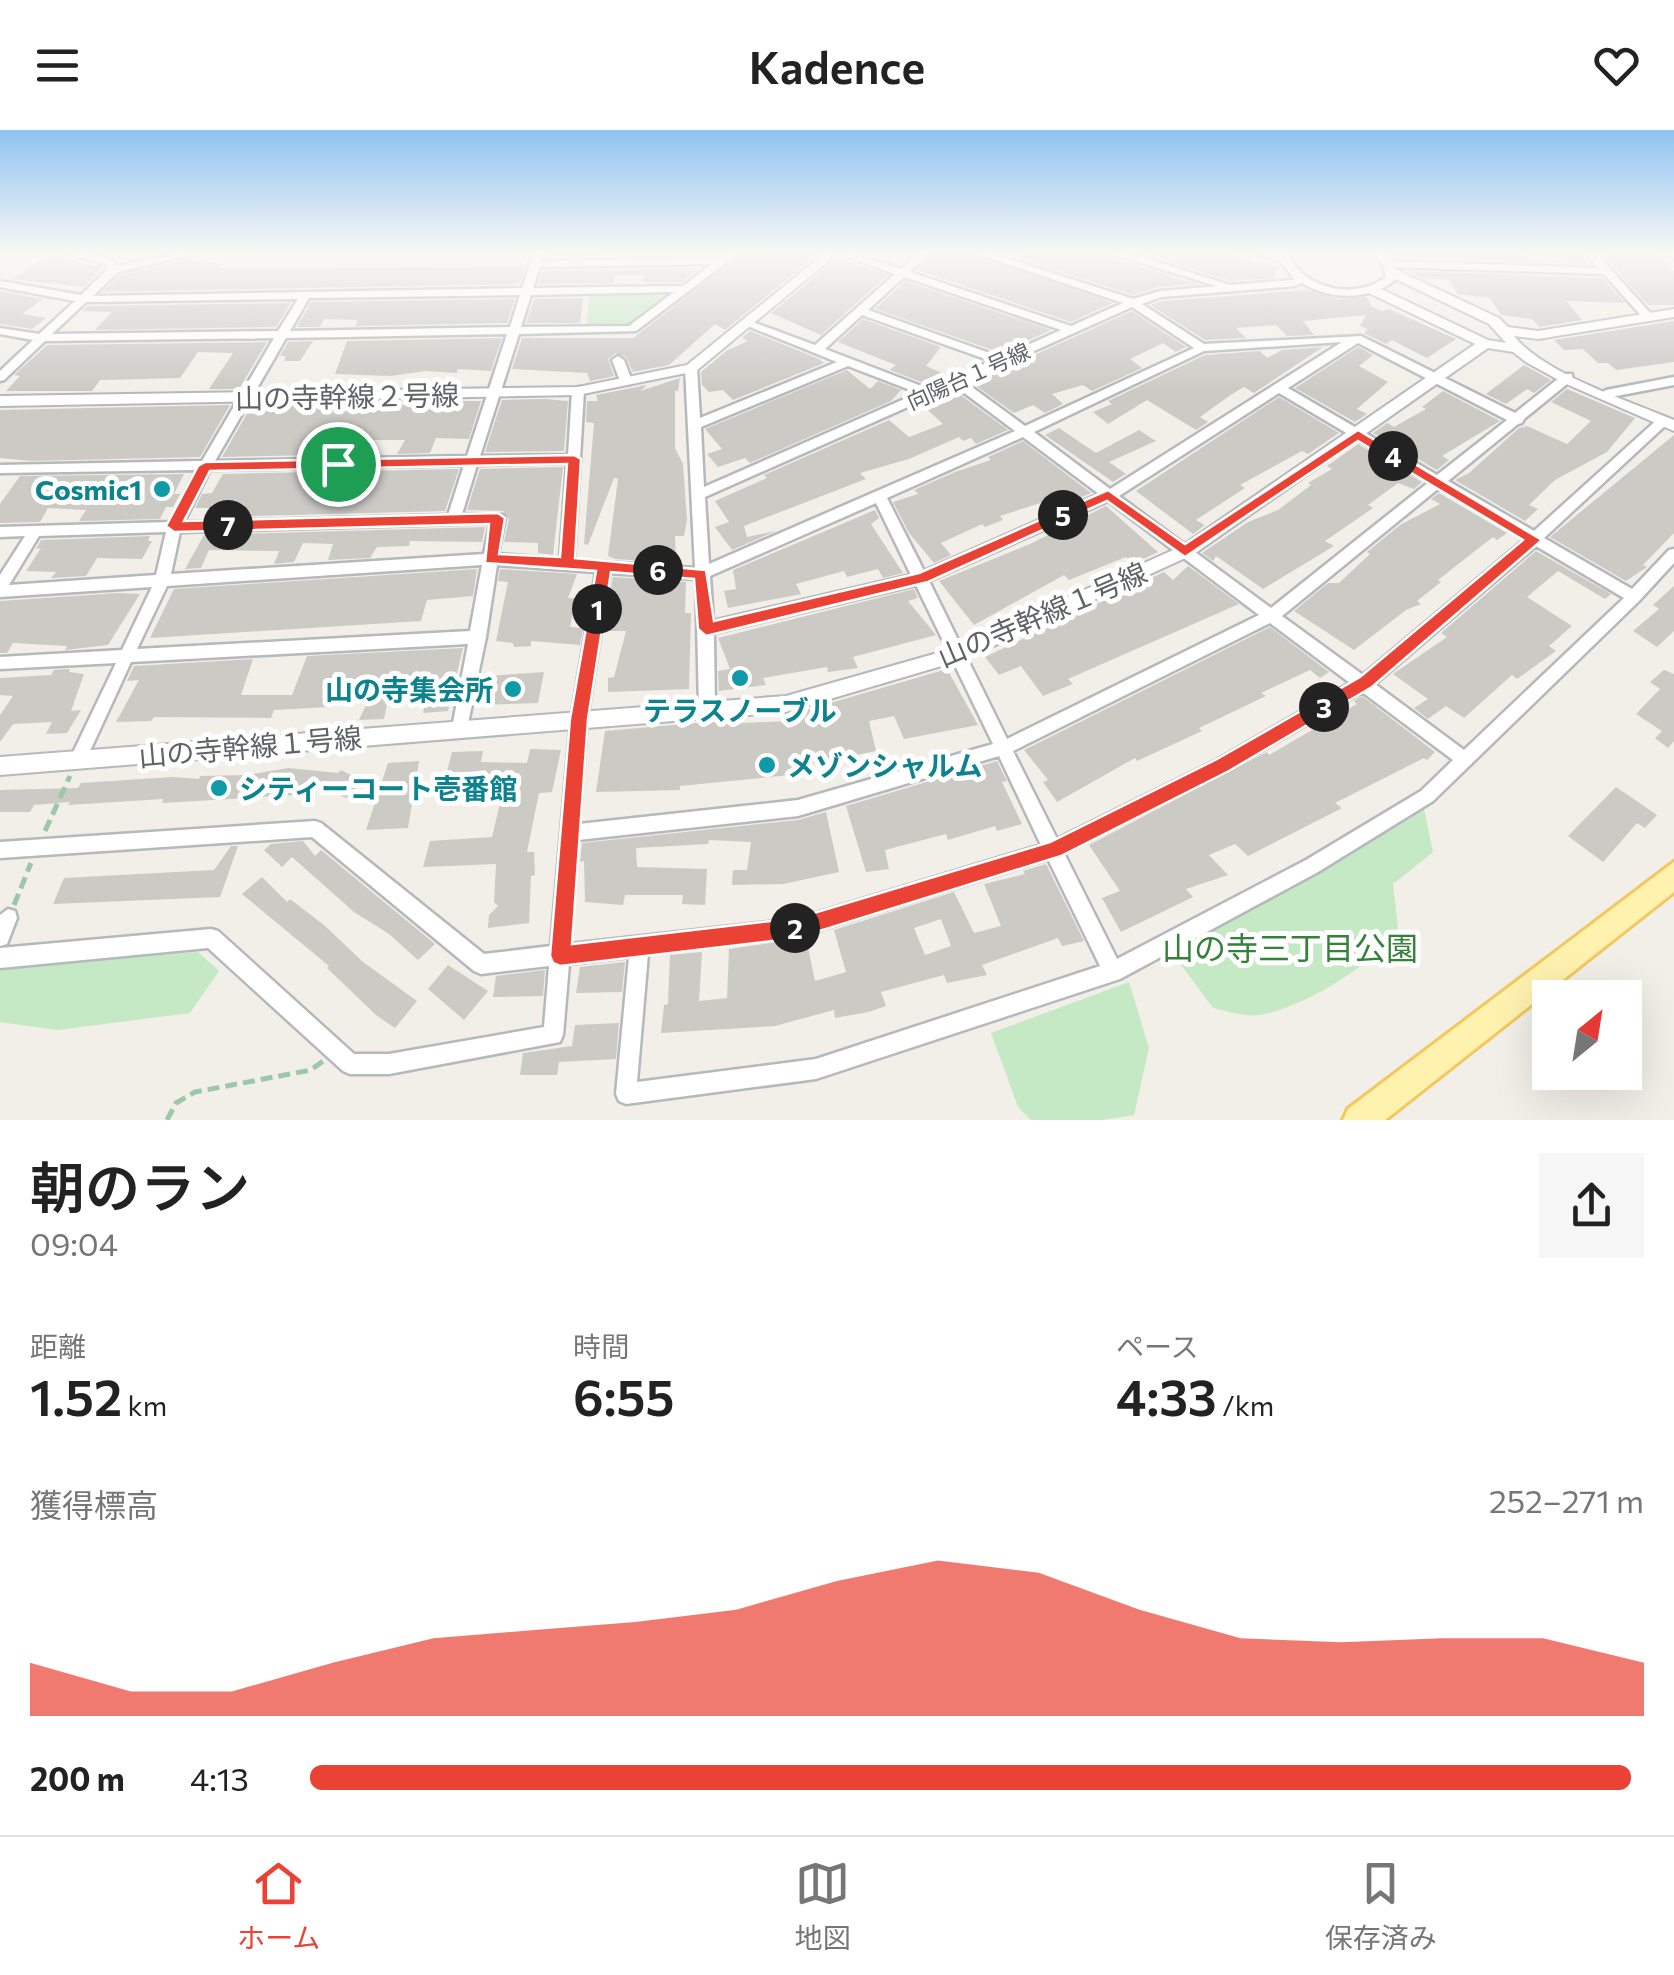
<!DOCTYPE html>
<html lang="ja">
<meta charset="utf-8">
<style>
:root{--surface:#fff;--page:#f6f6f6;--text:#222;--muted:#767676;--line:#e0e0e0;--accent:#ea4335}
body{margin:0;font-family:Commissioner,"Noto Sans JP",sans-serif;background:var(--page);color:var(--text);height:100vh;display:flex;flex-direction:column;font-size:38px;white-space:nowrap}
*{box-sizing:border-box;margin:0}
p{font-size:32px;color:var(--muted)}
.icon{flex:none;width:55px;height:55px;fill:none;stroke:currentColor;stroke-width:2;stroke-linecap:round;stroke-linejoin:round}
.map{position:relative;height:990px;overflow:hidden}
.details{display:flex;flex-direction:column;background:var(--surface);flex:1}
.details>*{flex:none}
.needle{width:65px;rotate:30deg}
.controls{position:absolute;left:1532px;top:850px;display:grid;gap:20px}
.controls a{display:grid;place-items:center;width:110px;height:110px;border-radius:0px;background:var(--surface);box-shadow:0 10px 40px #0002;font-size:50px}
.pin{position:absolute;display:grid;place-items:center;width:85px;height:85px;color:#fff;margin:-42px;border:5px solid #fff;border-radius:50%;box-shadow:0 2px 10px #0007}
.km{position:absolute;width:50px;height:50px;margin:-25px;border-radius:50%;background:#222;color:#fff;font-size:28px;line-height:50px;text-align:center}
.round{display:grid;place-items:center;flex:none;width:105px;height:105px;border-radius:0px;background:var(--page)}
.overview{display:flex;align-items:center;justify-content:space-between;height:170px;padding:0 30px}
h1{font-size:55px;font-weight:600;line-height:75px}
.metrics{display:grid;grid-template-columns:repeat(3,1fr);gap:15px;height:170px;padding:10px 30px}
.metrics div{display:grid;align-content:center}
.metrics b{font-size:50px;font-weight:600}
.metrics small{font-size:28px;font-weight:400}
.metrics p{font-size:28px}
.chart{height:280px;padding:20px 30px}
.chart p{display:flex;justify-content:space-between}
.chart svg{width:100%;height:180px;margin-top:10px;fill:var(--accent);opacity:.7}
ul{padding:0 30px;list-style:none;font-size:32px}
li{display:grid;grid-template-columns:160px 120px 1fr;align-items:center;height:75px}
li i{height:25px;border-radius:12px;background:var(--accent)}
header{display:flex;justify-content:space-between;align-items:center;height:130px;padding:0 30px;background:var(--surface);font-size:45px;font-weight:600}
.tabs{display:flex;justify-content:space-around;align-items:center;height:140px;border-top:2px solid var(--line);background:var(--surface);font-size:28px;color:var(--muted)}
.tabs a{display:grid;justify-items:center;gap:5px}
.tabs .current{color:var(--accent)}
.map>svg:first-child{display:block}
</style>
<header><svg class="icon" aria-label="menu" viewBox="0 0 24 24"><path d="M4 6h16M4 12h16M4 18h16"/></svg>Kadence<svg class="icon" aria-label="heart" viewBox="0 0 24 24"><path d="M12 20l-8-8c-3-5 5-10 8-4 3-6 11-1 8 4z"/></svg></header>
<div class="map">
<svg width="1674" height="990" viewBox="0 0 1674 990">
<rect width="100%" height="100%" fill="#f1efe8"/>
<path fill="#e1ded6" d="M233,123H528L238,128Z"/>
<path fill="#c5e8c5" d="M675,163L631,195L586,196L590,165Z
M1423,674L1433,722L1393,754L1398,799C1372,836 1304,877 1260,885C1246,887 1227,881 1213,878L1171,821Z
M198,822L219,841L190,883L57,900L0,892V837Z
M1129,852L1149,918L1134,985L1102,990H1031L1018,977L991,903Z"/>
<path fill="#cccac5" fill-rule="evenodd" d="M547,123H722L547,127Z
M743,123H819L725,200L715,194L669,235L633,242L626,227L616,223L608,229L614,246L590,251L587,243L512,239L522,208H633Z
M934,123H971L1113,173L1071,192L917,140Z
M1002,123H1110L1114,129L1197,154L1159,157L1133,165Z
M1141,123H1238L1235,126L1277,138L1274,148L1230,151Z
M1388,123H1582L1590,134L1393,127Z
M1601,123H1653L1664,130L1674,142V175H1648Z
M58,126L103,138L84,157L12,149L46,127Z
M838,128L888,145L821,205L771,183Z
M186,129L222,134L219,138L526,137L519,154L102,162L120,145Z
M701,138L682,152H643L645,145H615L614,153L538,154L543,141Z
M1409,141L1602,148L1625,173L1566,171L1582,190L1540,197L1532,189L1501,185L1490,168L1458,164L1449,150L1422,148Z
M905,151L1051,200L1001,223L875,179Z
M1307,160L1337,169L1367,167L1371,176L1382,181L1389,179L1456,209L1427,228L1392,210L1386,214L1364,203L1368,199L1360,196L1366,185L1303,191L1314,205L1287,206L1276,195L1236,198L1246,208L1205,210L1150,175L1162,171Z
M0,161L43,169L22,184L46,188L32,199L0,194Z
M583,168L580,193H526L534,169Z
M515,169L507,193L355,196L358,190L324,189L320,197H297L311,172Z
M291,173L276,197L95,200L112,182L82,181L88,176Z
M1132,181L1186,217L1176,222L1163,213L1130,229L1142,238L1092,261L1083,255L1052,264L1063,274L1045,283L1033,275L1014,283L972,253Z
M863,189L941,217L926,236L949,246L929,255L890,240L896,235L838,212Z
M1674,191V232L1616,240L1608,233H1598L1583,219L1564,220L1554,210Z
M750,201L819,229L824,233L733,270L723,260L709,262L702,255L701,242L726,221L748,211L742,208Z
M502,208L491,241L458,239L457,243L425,241L391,246L335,244L347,211Z
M313,211L300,231H284L286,226H280L288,212Z
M267,212L239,259H209L233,223L198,222L180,248L100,250L92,261H6L20,246L14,245L47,215Z
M1323,217L1254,263L1244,257L1232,264L1200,287L1208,292L1196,300L1147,270L1108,294L1093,282L1112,274L1108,271L1205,225L1260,221L1267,228L1282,220Z
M1358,217L1373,225L1359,236L1388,252L1357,279L1367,284L1355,292L1295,258Z
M1524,235L1551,250L1534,263L1527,259L1506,274L1486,264Z
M847,240L870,259L878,251L901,260L891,271L750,333L745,328L718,337L707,324L722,319L705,299Z
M680,248L678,261H675V318L683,334L687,390L684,406H675L676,433L615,429L608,426L618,349L614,348L588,415L584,414L594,293L586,292L587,271H598L596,265L647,255L640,261Z
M1567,259L1635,288L1607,322L1555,350L1529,375L1538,379L1525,391L1455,350L1469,343L1519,298L1527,296L1567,314L1591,291L1551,272Z
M954,260L1008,300L976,314L971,308L963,311L959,307L909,329L860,343L866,349L744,396L747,407L776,401L732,420L715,397L729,392L715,371L767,348L764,345L889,290L909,307L943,294L922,275Z
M1443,261L1500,291L1442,326L1449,330L1437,340L1373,303L1387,293L1394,297L1426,279L1422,277Z
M1279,267L1339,303L1308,324L1302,321L1240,355L1245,358L1196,390L1205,395L1193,404L1136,361Z
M545,269L568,271L564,321L485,322L502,270Z
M452,271H481L469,309L436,308L430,323L397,324L405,310H364L358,324L222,327L252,275L372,273L421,276L428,272L449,277Z
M230,275L200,327L31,331L0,328V280Z
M1059,298L1096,323L1139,300L1156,311L1109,332L1126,344L1113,352L1045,305Z
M1674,305V403L1643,435L1647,437L1626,451L1550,407Z
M1023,311L1091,363L1073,371L1065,365L1000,386L1003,390L985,397L982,394L941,413L951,425L934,433L909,403L893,372L918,364L914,360L955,342L991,330L988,327Z
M1358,314L1422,352L1414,359L1398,353L1368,375L1373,378L1325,411L1334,416L1263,459L1216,426L1213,431L1202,423L1248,392L1278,380L1311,355L1308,353L1332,339L1327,336Z
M563,337L553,425L538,423V413L504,412L509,389L503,381L467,380L480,339Z
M459,339L445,381L213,387L208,383L211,378H195L202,364L212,363L223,344Z
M184,344L174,364H180L173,377H166L160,389L79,391L86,380L48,378L40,392L0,393V374L20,346Z
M1439,363L1507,403L1497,410L1493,407L1438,450L1441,452L1417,471L1421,474L1406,480L1354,520L1294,481L1328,453H1339L1370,424L1367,422L1400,395L1440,374L1431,369Z
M1106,376L1158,422L1133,434L1126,427L1069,450L1064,445L974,495L939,451L1030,414Z
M875,380L879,388L871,394L903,443L883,448L878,439L847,447L844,441L796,454L801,464L728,478L724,461L736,459L733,440Z
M485,397L482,412L410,411L409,416L377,417L370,428L328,430L333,414L303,413L294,432L274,434L279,421L209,420L201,438L185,439L204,405Z
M150,406L148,411H152L142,429L97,428L86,446L51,448L56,442L26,441L41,418L36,419L41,410Z
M1536,421L1611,464L1605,469L1558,441L1527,467L1572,496L1549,516L1556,521L1517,549L1512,545L1464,588L1446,576L1428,589L1414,578L1428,569L1393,544L1447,507L1441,503Z
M1188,436L1239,474L1068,549L1073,554L1043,566L1021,536L999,545L985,527L1164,442L1173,450Z
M477,439L473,466L427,470L421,491L150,508L174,459Z
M500,439L577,444L568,468H576L570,497L583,498L580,515L531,511V516L514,517L513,513L496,511L508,452L498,451Z
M613,447L686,452L685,483H691L689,559L608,562V548L614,547L626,501H610L615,465H610Z
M1674,456V501L1657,517L1633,501L1659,479L1653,475Z
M914,459L918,468L908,471L936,505L853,527L858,538L828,542L827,537L763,548L766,555L719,561L718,541L730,539L718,508Z
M118,463L140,464L108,515L65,520L67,516L13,513L7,523H0V471Z
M1270,497L1329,542L1320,548L1310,540L1261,563L1266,566L1199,598L1202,601L1137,631L1135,628L1057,672L1043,652L1048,650L1024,620Z
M463,518L448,581L423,583L431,546L398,548L394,570H388L384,589L359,590L369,569H331L329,577L274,580L271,588L154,587L151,591L116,592L139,550L127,551L134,536L253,529L241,565H292L307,526Z
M70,539L69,542L84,544L71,581L81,580L67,603L46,604L52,592L13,594L0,612V585L13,566L0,565V548L51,545L54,540Z
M947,539L978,595L904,609L894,586L869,591L876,621L791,638V645L680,656V660L596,662L605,601L719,591L720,594L790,591L789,585Z
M1664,540L1674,544V611L1668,618L1655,608L1662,601L1636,584L1660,559L1650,552Z
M544,542L538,573L481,575L488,546Z
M1362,566L1435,622L1427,630L1424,628L1335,673L1342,678L1248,726L1235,714L1209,725L1228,745L1186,759L1193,767L1121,802L1102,768L1120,761L1089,715L1267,622L1269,625L1357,574L1354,571Z
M530,619L561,620L552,662L539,663L527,722H534L535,745L531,746L529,793L488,798L489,785L498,776L494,772L496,734L423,737L430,711L492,707L502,665L440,668L452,622L483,621L481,632L527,633Z
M419,631L408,698L366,700L388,633Z
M997,631L1007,651L1002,652L1022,694L997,701L995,696L948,710L946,704L885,720L889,739L866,742L846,676Z
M288,638L338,643L341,640L363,651L346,668L316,654L313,664L162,673L163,669L68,675L70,672L34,675L30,682H0V660L78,658L81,653L172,647L199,649L200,646L247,645Z
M1616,657L1657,685L1645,698L1637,693L1603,732L1568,706Z
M826,682L839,742L783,754L732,755L733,740H747L751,712L709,710L708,714L636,718L637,737L707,739L705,775L682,774L683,765H625L623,775L585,772L584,731L580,732L582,713L798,690Z
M303,711L315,726L321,720L435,814L418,830L389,804L354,782L292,727L282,737L264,720L271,714Z
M231,716H238L220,767L53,774L64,748L214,740Z
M1046,734L1084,811L1062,816L1058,808L982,835L987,845L947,853L944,845L881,862L886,876L868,882L835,888L834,880L775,896L661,903L664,875L668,874L670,825L702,822L699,871L727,868L729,819L806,808L815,851L846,842L834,800L954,762L974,803L1001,796L984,754L1025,744L1023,741ZM941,789L951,816L925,825L914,798Z
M262,747L287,772L290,769L324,795L363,832L417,871L395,898L376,885L327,838L329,836L242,764Z
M625,832L622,862L576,863L580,837Z
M448,835L488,861L464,890L428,859Z
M545,840L543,866L493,867L496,846Z
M619,893L616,929L559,932L557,945H520L523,923L572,916L575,895Z"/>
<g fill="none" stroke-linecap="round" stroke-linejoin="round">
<g stroke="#b5b8bc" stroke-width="5">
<path id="minor" d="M66,123H83L113,130L117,136L179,123H197L118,142L93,166L522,158L530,136L528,134L534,123H544L542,131L721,128L728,123H739L636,201L519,204L480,326L568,325L572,261L578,257L582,258L584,261L574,430L695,438L685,238L691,234L697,238L700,288L837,232L740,193L742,191H750L815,215L895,144L837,123H851L901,139L919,123H930L910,142L1071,196L1123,173L975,123H990L1133,169L1160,161L1217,156L1115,125L1114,123H1129L1230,155L1292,150L1294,149L1281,132L1257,123H1288C1302,159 1355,171 1386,147L1383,135L1372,123H1383L1391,131L1598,138L1586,123H1596L1652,185V189H1644L1604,144L1394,137L1395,150C1368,171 1331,170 1302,153L1295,156L1161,167L1142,174L1204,214L1361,206L1515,283L1564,244H1572V250L1524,289L1522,293L1518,294L1448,351L1534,401L1659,288H1667V294L1544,408L1632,459L1669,420L1674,419V433L1639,471L1433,671L1318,742L1120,849L816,949L626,974L619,971L616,964L629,827L569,834L563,905L560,912L389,944H350L343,941L208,818L0,838V818L211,799L218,801L354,924H389L544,897L549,836L481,844L474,841L312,707L0,728V712L315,691L321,693L484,824L551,816L571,589L596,442L497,435L486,507L466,603L460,605L454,603L452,598L468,514L131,532L83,636L77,638L71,636L69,631L116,533L0,539V527L122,520L152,457L0,467V445L25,406L0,407V397L170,392L197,340L0,343V335L202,331L274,208L45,211L4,250L0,251V241L33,210L0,204V198L39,204L75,171L0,157V151L81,165L108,139L105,134ZM712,134L683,156L533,158L540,137ZM904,147L1061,200L1001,227L868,180ZM674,162L629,196L521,197L531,165ZM520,165L510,197L290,201L309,168ZM298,169L278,201L52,204L86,172ZM1132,177L1194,218L1025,296L965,252ZM862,185L991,231L929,259L825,219ZM507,204L467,326L215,331L286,208ZM1342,212L1110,359L1034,302L1204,221ZM1358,213L1507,290L1437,345L1288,258ZM848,236L918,263L704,357L701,297ZM955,256L1015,301L709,434L705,367ZM1279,263L1429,352L1271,478L1119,366ZM1023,307L1099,364L924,441L887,368ZM567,333L560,429L498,424L505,388L503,385L462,384L477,335ZM464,335L448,385L184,392L210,340ZM1439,358L1525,409L1363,545L1282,486ZM1108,371L1259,485L1007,609L929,451ZM876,373L911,445L713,491L710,446ZM490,393L484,424L171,444L180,402ZM166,402L156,445L9,455L39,406ZM1536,416L1624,468L1464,620L1375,554ZM482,435L470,501L137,519L167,456ZM610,443L696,449L699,579L701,584L707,586L713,584L715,579L714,503L916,455L993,614L798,670L579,694L587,589ZM1270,493L1350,553L1217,630L1057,709L1013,621ZM1362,562L1453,630L1421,661L1306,730L1117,829L1064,723L1229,640ZM999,626L1041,715L797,789L570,814L578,710L798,686ZM1048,729L1100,836L816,929L637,952L648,824L797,807Z
M1667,123H1674V128Z
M618,226L624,230L632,251L630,254H622L620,251L612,230Z
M1674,247V255L1606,268L1600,264L1606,260Z
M8,779L15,781L17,788L7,814L0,816V785Z"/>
</g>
<g stroke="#b5b8bc" stroke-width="4">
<path id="tertiary" d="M825,123H838L696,241L578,265L0,276V266L578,257L687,235Z
M1387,139H1395L1499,188L1508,197L1538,201L1674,179V187L1538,209L1514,206C1544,244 1629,271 1674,290V301L1564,253L1526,232L1513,222L1488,218L1194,424L965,529L786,582L0,645V627L786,566L955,518L1182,416L1475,214L1369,163V157H1377L1488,210L1506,213L1489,194L1387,145Z"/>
</g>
<g stroke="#f2c960" stroke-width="6">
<path id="primary" d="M1674,732V762L1385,990H1343L1348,979Z"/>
</g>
<path stroke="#9cc7a9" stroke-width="5" stroke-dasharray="12 6" stroke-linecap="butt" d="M45,701L70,646
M14,775L31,733
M167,990L176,973L195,962L311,940L323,931"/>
<use href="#minor" fill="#fff" fill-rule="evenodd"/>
<use href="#tertiary" fill="#fff" fill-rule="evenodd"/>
<use href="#primary" fill="#fff2af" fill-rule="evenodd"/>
</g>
<linearGradient id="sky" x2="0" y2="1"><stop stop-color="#8fc3f1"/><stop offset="0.47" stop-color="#f9f8f5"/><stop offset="1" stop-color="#f9f8f5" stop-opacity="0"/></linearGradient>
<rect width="1674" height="261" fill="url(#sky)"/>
<path fill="#ea4335" stroke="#fff" stroke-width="2.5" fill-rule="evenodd" d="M1358,300L1542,410L1372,557L1229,641L1061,726L797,808L560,836L553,833L550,826L570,589L596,441L485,433L489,394L174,402L166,396L198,336L205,332L574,325L581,329L575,428L706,440L714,491L919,443L1108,360L1185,414ZM1358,311L1523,410L1360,547L1217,629L1050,712L797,788L572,814L588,589L611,442L694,449L698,499L706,506L928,452L1107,371L1185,427ZM567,334L560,427L499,424L505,388L498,383L184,391L210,341Z"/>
<g fill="#0f9aa8" stroke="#fff" stroke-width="4">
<circle cx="162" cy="359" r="10"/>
<circle cx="740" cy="548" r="10"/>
<circle cx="513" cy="559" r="10"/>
<circle cx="767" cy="635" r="10"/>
<circle cx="219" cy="658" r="10"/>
</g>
<g text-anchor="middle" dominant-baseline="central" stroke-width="10" stroke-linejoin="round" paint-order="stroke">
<g font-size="22" fill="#5f6368" stroke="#fff">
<text transform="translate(968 246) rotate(-24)">向陽台１号線</text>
</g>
<g font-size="28" fill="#5f6368" stroke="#fff">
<text transform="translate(347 266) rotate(-1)">山の寺幹線２号線</text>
<text transform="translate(1042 484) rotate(-23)">山の寺幹線１号線</text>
<text transform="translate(250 616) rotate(-5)">山の寺幹線１号線</text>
</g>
<g font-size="28" font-weight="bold" fill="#0d838f" stroke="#fff" text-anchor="end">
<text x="142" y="359">Cosmic1</text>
<text x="493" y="559">山の寺集会所</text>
<text x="740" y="580" text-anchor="middle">テラスノーブル</text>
<text x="787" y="635" text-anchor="start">メゾンシャルム</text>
<text x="239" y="658" text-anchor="start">シティーコート壱番館</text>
</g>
<g font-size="32" fill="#348238" stroke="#fff">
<text x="1290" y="817">山の寺三丁目公園</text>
</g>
</g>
</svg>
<div class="controls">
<a><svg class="needle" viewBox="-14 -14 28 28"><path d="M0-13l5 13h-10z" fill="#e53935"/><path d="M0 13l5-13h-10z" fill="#767676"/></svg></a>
</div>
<div class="pin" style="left:338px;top:334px;background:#1e9e55"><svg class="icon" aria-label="arrive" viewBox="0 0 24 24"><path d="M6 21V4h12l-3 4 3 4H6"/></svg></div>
<b class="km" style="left:597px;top:479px">1</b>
<b class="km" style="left:795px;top:798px">2</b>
<b class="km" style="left:1324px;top:577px">3</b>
<b class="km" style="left:1393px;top:326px">4</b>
<b class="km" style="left:1063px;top:385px">5</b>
<b class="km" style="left:658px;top:440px">6</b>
<b class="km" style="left:228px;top:395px">7</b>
</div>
<section class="details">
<div class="overview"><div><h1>朝のラン</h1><p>09:04</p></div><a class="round"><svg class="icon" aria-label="share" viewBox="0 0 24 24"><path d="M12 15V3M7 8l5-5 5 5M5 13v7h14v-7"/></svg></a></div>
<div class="metrics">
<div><p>距離</p><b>1.52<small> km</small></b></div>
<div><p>時間</p><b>6:55</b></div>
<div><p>ペース</p><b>4:33<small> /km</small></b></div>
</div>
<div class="chart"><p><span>獲得標高</span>252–271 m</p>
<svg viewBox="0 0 160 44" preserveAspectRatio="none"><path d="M0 44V31L10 38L20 38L30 31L40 25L50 23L60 21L70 18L80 11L90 6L100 9L110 18L120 25L130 26L140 25L150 25L160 31V44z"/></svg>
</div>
<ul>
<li><b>200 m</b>4:13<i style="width:99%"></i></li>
</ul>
</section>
<nav class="tabs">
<a class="current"><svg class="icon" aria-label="home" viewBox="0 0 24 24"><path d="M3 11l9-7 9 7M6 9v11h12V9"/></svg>ホーム</a>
<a><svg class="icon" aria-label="map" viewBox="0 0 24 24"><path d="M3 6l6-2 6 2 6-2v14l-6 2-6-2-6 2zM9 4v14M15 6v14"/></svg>地図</a>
<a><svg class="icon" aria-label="saved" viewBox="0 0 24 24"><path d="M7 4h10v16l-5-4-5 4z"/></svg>保存済み</a>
</nav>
